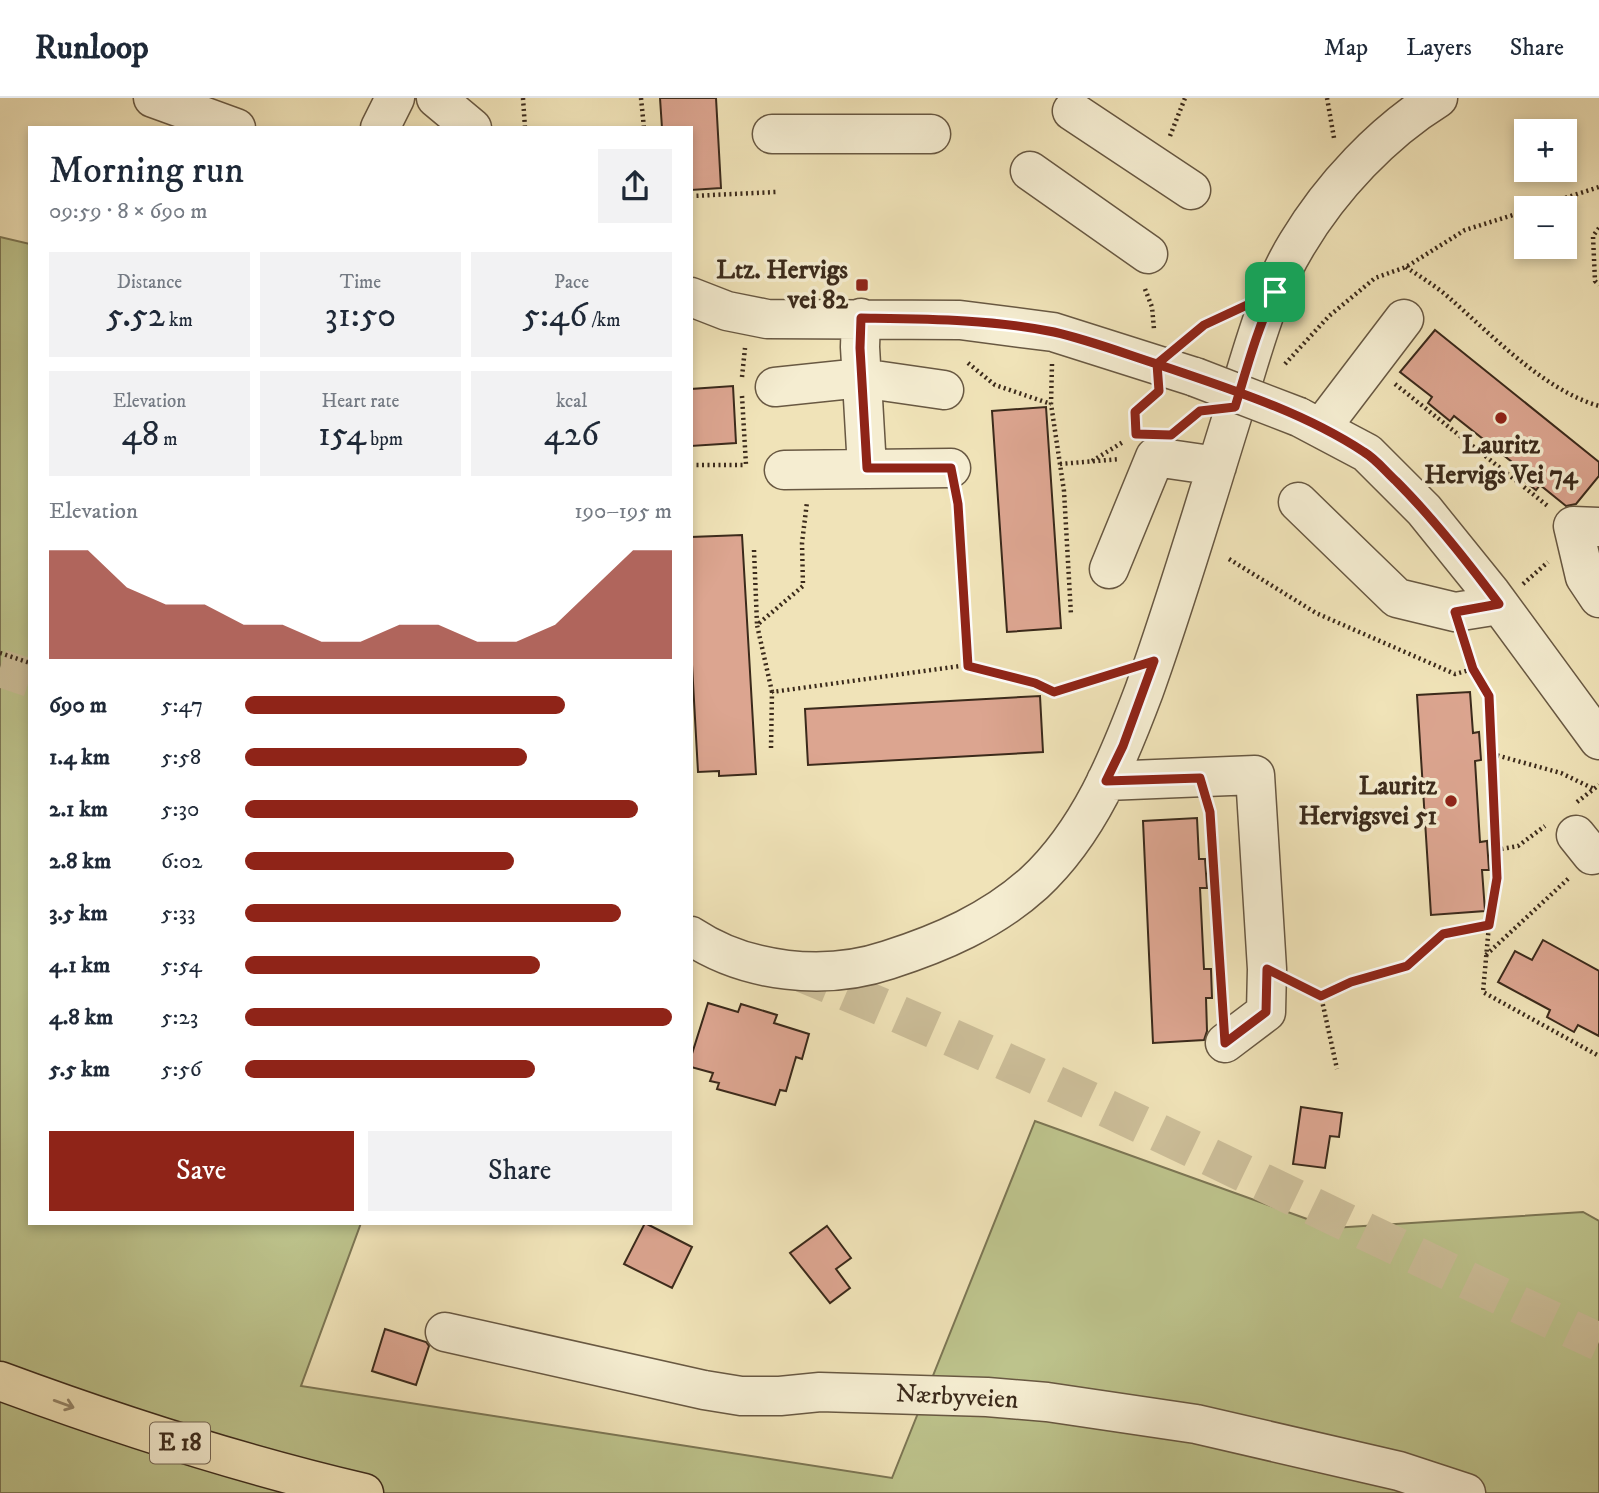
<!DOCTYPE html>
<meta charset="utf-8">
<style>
:root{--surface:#fff;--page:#f2f2f3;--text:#1f2937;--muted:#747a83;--line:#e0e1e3;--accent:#8f2418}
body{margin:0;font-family:"IM FELL DW Pica",serif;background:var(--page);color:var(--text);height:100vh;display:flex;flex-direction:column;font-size:26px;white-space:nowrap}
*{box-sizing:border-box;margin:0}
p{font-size:23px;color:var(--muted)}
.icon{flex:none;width:38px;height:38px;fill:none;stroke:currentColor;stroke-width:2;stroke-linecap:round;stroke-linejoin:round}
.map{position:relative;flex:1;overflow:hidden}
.sheet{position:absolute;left:28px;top:28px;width:665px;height:1099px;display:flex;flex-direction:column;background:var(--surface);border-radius:0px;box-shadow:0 4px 10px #0003}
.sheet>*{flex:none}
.tools{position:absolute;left:1514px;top:21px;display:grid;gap:14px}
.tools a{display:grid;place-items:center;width:63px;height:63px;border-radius:0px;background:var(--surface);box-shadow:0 4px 10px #0003;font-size:35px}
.pin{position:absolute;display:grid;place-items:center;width:60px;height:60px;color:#fff;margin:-30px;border-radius:14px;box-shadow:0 4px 10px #0006}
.round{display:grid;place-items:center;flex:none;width:74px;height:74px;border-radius:0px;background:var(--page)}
.overview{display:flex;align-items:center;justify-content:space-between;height:119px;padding:0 21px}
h1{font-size:38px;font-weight:600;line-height:52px}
.stats{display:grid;grid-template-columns:repeat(3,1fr);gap:10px;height:119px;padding:7px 21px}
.stats div{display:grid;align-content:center;border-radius:0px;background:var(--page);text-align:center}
.stats b{font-size:35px;font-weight:600}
.stats small{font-size:19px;font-weight:400}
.stats p{font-size:19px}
.chart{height:196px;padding:14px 21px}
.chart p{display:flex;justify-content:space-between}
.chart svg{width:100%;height:126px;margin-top:7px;fill:var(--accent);opacity:.7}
.button{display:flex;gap:14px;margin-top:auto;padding:14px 21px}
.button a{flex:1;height:80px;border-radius:0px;background:var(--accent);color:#fff;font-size:28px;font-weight:600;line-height:80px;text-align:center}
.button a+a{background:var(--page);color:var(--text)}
ul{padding:0 21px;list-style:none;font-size:23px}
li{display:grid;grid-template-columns:112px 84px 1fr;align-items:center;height:52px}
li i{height:18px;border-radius:9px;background:var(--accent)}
header{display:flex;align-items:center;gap:42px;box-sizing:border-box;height:98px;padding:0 35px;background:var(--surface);border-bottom:2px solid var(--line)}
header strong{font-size:33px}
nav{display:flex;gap:38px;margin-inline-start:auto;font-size:24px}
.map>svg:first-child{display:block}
</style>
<header>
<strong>Runloop</strong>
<nav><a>Map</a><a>Layers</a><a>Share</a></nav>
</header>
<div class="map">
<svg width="1599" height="1395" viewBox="0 0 1599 1395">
<rect width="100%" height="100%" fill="#f0e3b8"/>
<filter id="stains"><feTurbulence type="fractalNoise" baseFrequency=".00286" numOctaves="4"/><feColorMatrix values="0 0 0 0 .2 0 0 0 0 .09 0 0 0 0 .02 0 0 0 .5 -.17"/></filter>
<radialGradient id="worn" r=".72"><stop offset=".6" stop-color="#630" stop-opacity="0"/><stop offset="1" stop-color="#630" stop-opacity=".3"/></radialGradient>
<path fill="#bdc38c" stroke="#7c7654" stroke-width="2" d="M0,139L30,146V1125H361L301,1288L892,1380L1035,1023L1332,1130L1583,1114L1599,1123V1395H0Z"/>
<path fill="#dca590" stroke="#3b2a1b" stroke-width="2" d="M660,0H716L721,90L691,92V30H662Z
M1435,232L1599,364V378L1576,406L1566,408L1540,387L1536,392L1513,374L1517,368L1454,318L1450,323L1428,305L1432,299L1400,274Z
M733,288L736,345L691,348V291Z
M1046,309L1061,530L1007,534L992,313Z
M742,437L756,676L719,678V673L698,674L691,549V439Z
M1470,594L1473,635L1479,634L1481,662L1475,663L1480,744L1487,743L1489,772H1482L1485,813L1431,817L1417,597Z
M1040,598L1043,654L808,667L805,611Z
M1197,720L1199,761H1205L1207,790H1200L1204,871H1211L1212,900H1206L1207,933L1204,942L1153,945L1143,723Z
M1543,842L1599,873V938L1578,927L1574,934L1547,919L1550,912L1498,884L1515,853L1532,862Z
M708,905L738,914L741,906L777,917L774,925L809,936L802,961L796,959L786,993L780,992L775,1007L717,991L719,985L710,983L713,975L691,969V959Z
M1301,1009L1342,1015L1339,1039L1330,1038L1325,1070L1293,1066Z
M645,1125L692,1149L672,1190L624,1166Z
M827,1128L851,1160L836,1171L850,1190L830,1205L790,1155Z
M385,1231L426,1244L429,1248L416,1287L372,1273Z"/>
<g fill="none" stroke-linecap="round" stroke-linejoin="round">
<path stroke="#ccbe99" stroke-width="38" stroke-dasharray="38 19" stroke-linecap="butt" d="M0,570L30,580
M794,872C1067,984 1331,1120 1599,1244"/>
<g stroke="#685842" stroke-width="41">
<path id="minor" d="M153,0L236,30
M436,0L472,30
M1072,13L1191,92
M380,30L395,0
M772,36H931
M1030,73L1148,156
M691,199L727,213L767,221L960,222L1053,234L1195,279
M861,220L860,249L867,370
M775,289L861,280L944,292
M1299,319L1367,355L1424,412L1491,495L1599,642
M1321,330L1404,221
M784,372L951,370
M1298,404L1397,500L1455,514L1499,507
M1599,429L1573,428L1585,479L1599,500
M1109,471L1155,359L1217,368
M1106,683L1255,677L1267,871L1266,914L1225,945
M1576,737L1592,757
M691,838C747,875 825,883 888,862C941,845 992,823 1034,785C1089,734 1118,662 1144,593C1178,498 1206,402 1236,306C1253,252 1267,195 1297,146C1331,89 1383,34 1438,0
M445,1234L704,1292L741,1298H780L820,1294L987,1299L1047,1304L1196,1326L1399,1373L1466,1395"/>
</g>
<g stroke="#3b2a1b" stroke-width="41">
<path id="highway" d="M0,1283C119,1327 240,1366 364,1395"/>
</g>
<path stroke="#3b2a1b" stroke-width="4.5" stroke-dasharray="2 3.5" stroke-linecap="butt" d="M523,0L525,30
M641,0L644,30
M1327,0L1334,40
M1170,38L1185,0
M691,98L776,94
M1534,110L1599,89
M1599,130L1593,138L1595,183L1599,187
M1406,169C1419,178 1434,187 1446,197C1490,235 1543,292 1599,308
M1145,191L1152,209L1154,231
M1187,241L1204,227L1230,215
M968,265L995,287L1051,306
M1052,266L1051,306L1064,393L1071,517
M1285,266L1329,218L1375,180L1406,169L1465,132L1526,113
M742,279L745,250
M1395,286L1549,409
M742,298L746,367
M1180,330L1198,315
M1136,332L1135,314L1152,299
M1092,363L1123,344
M1060,366L1120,361
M691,367H746
M754,452L757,526
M1229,461L1316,515L1455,576L1473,571L1465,545
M1523,486L1548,464
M0,555L30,565
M968,567L1035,585L1054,594L1114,576
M1473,571L1489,598L1497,780L1489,827L1483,894L1599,958
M772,594L757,527L803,488L802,445L807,404
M771,650L772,594L968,567L957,402
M1492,656L1561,675L1594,691
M1577,704L1599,687
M1209,711L1223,905
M1496,752L1518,748L1545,728
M1486,857L1569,780
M1299,887L1321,898L1337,971
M1321,898L1351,884L1407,868L1443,836L1489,827"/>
<use href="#minor" stroke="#f5edd1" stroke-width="38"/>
<use href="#highway" stroke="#f0e3b8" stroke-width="38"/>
<g stroke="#685842" stroke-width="41" stroke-linecap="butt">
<path id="minor-bridge" d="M1195,279L1299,319"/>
</g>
<use href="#minor-bridge" stroke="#f5edd1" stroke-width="38"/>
</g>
<defs><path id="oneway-shaft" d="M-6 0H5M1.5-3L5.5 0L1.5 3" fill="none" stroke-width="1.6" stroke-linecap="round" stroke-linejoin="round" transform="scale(1.75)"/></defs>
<use stroke="#96866a" href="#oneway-shaft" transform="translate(64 1306) rotate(20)"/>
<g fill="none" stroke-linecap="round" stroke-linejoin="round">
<g stroke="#fff" stroke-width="14">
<path id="route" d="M1275,194L1204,227L1157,266C1123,255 1089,242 1054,234C991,221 925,221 861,220L860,250L867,370H951L958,406L968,568L1035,585L1054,594L1154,563L1123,648L1106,683L1200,680L1210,714L1225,945L1266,914L1267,871L1321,898L1351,884L1407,868L1443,836L1489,827L1497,780L1489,598L1473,571L1455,514L1499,506C1467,463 1434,421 1396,383C1386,374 1376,361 1364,354C1302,313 1227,290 1157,266L1159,293L1135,314L1136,336L1171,337L1200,313L1235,309C1247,270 1257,231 1275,194"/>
</g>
<use href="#route" stroke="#8f2418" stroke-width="9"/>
</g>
<g fill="#8f2418" stroke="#f5edd1" stroke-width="2.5">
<rect x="855" y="180" width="14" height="14" rx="3.5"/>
<circle cx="1501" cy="320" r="7"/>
<circle cx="1451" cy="703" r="7"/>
</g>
<g text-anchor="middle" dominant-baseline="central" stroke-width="7" stroke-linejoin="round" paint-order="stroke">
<rect fill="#f5edd1" stroke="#736452" stroke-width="2" x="150" y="1324.5" width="60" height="41" rx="5"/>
<g font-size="24" font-weight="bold" fill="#3b2a1b">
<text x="180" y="1345">E 18</text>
</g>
<g font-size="26" font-weight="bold" fill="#3b2a1b" stroke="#f5edd1" text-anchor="end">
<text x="848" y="172">Ltz. Hervigs<tspan x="848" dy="30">vei 82</tspan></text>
<text x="1501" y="347" text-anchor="middle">Lauritz<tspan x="1501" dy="30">Hervigs Vei 74</tspan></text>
<text x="1437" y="688">Lauritz<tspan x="1437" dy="30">Hervigsvei 51</tspan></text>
</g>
<g font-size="26" fill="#3b2a1b" stroke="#f5edd1">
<text transform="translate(957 1299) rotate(3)">Nærbyveien</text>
</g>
</g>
<rect width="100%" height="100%" filter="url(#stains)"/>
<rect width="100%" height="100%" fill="url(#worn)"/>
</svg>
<div class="tools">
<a>+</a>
<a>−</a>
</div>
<div class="pin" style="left:1275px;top:194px;background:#1e9e55"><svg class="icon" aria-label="arrive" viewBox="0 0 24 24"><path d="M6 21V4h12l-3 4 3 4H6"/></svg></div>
<section class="sheet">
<div class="overview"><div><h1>Morning run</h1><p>09:59 · 8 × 690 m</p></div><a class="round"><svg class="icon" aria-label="share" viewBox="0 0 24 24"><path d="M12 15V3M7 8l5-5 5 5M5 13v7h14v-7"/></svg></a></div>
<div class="stats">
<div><p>Distance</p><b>5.52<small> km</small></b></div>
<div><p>Time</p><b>31:50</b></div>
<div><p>Pace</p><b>5:46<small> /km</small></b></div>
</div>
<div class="stats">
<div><p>Elevation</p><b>48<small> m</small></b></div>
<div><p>Heart rate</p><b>154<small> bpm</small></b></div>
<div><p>kcal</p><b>426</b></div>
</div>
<div class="chart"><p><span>Elevation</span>190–195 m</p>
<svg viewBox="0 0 160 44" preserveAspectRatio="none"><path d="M0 44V6L10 6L20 19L30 25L40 25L50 32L60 32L70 38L80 38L90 32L100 32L110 38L120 38L130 32L140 19L150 6L160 6V44z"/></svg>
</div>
<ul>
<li><b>690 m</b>5:47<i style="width:75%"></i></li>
<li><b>1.4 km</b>5:58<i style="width:66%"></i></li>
<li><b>2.1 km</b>5:30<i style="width:92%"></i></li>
<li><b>2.8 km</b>6:02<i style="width:63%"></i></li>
<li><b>3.5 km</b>5:33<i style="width:88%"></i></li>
<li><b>4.1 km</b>5:54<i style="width:69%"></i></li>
<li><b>4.8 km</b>5:23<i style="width:100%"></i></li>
<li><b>5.5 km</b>5:56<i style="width:68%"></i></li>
</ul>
<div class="button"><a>Save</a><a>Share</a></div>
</section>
</div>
